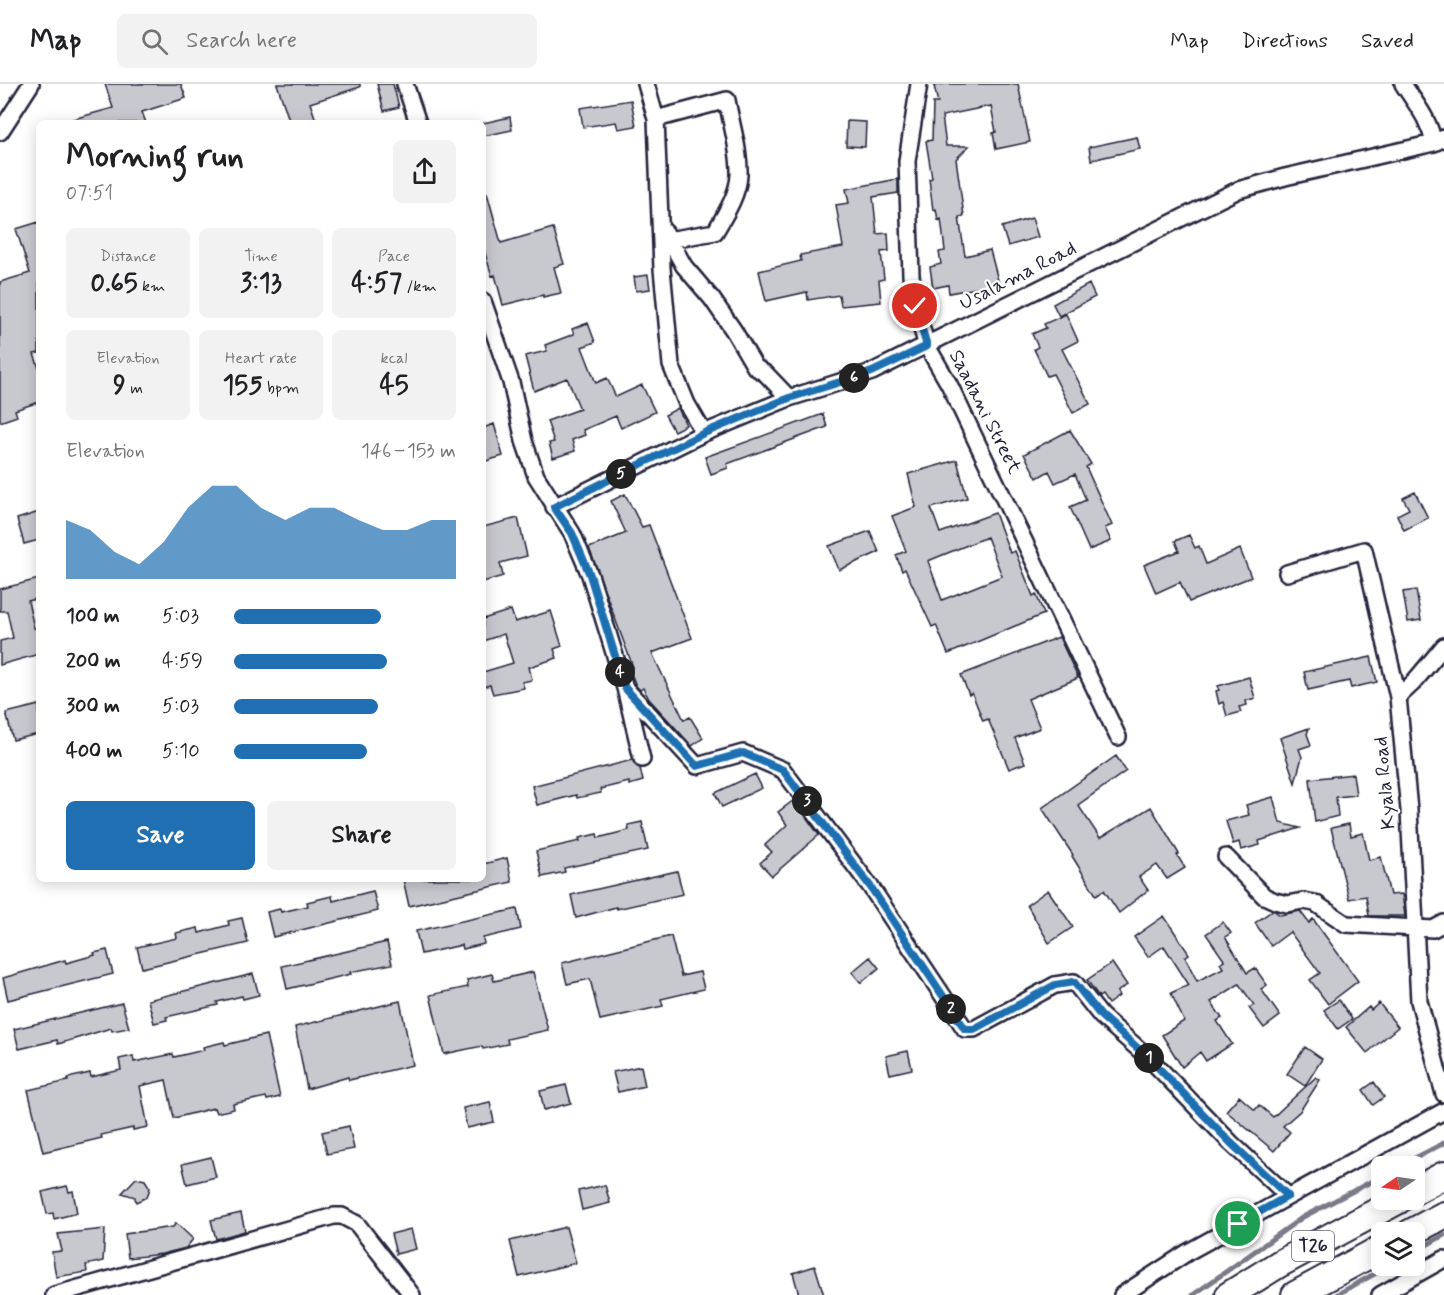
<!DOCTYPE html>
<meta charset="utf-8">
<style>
:root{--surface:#fff;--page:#f2f2f2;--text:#202124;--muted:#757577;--line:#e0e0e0;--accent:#1f6fb2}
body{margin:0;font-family:Mynerve,sans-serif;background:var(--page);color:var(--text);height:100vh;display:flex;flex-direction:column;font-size:22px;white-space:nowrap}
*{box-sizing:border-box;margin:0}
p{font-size:20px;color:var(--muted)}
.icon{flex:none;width:33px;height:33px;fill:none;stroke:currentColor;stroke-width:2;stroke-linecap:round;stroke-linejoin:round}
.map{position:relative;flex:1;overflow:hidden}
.panel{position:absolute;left:36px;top:36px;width:450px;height:762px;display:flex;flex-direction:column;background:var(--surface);border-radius:9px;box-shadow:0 3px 15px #0003}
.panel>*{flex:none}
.needle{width:39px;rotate:257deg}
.fabs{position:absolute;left:1371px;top:1072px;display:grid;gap:12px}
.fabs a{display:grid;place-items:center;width:54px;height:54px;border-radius:9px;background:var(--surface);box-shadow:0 3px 15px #0003;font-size:30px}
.pin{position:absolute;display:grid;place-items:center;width:51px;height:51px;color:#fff;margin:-26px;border:3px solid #fff;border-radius:50%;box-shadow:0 2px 6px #0007}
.km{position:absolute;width:30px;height:30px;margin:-15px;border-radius:50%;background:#222;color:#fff;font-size:16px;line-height:30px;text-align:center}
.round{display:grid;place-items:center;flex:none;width:63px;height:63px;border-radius:9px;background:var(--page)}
.overview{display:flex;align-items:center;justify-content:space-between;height:102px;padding:0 30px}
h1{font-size:33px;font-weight:700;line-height:45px}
.metrics{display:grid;grid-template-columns:repeat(3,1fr);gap:9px;height:102px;padding:6px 30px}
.metrics div{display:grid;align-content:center;border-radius:9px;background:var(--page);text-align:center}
.metrics b{font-size:26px;font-weight:700}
.metrics small{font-size:16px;font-weight:400}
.metrics p{font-size:16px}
.chart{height:168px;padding:12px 30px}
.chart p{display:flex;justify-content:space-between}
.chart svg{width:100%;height:108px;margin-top:6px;fill:var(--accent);opacity:.7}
.action{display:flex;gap:12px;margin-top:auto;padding:12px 30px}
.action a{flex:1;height:69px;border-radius:9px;background:var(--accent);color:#fff;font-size:24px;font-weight:700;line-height:69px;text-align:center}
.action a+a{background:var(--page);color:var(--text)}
ul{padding:0 30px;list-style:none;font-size:20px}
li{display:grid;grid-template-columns:96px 72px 1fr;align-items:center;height:45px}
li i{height:15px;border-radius:8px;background:var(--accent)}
header{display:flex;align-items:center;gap:36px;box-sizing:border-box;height:84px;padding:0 30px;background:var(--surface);border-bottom:2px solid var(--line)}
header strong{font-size:28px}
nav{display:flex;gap:33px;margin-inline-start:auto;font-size:21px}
.search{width:420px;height:54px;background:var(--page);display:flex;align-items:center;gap:15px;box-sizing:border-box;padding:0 21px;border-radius:9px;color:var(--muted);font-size:22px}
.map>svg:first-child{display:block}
</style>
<header>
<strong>Map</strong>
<div class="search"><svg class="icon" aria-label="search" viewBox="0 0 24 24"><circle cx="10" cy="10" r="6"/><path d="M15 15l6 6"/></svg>Search here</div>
<nav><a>Map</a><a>Directions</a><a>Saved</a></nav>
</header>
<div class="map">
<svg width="1444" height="1211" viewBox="0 0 1444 1211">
<rect width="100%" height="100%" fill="#fff"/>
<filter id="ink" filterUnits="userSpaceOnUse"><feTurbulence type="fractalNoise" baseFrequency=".0167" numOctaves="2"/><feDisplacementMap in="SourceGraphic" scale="12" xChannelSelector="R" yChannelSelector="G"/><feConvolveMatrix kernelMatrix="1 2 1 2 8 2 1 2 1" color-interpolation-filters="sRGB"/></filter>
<g filter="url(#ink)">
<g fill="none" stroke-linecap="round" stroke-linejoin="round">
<path stroke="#7a7a88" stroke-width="5" d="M1398,1083L1444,1059
M1414,1168L1444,1151
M1193,1211L1303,1133L1382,1092
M1336,1211L1389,1182"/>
</g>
<path fill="#c8c8cf" stroke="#22223b" stroke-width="1.5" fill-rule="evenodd" d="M105,0H181L186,14L142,28L146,39H74L73,35L113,24Z
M277,0H360V3L310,19L317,39H290Z
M377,0H393L399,23L384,27Z
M944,0H1018L1030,58L996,65L993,49L996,48L991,22L942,32L946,62H969L956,75L964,132L959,133L965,172L990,166L999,200L949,209L948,201L933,204L930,183L941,180L939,168L945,167L941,135L938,136L936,125L933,126L929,95L932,94L926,57L932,56L933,19H938L934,2Z
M631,16L636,42L618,45L616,38L583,43L580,24Z
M510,33L512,46L483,52V39Z
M847,37L866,38L865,63L846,62Z
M1137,53L1140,65L1091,76L1089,63Z
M898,95V109L873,113L877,150L888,149L889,167L881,168L884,195L879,196L881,218L841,222L839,211L808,216L807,208L766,217L759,187L801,177L800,171L843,163L836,121L849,119L846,105Z
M487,109L501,159L553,144L564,180L554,183L561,209L543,213V211L503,221L495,191L492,192L483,163V110Z
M1032,134L1038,153L1008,162L1002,143Z
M39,138V269L34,270L39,284V318L15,326L17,332L0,338V198L30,189L16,145Z
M648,191L650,205L636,207L634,193Z
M1089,200L1095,213L1059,232L1053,220Z
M1066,230L1078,257L1062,265L1090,320L1073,329L1053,290L1047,292L1034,265L1038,263L1032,250L1046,244L1044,240Z
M588,239L595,258L582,263L596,299L607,294L616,313L642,301L655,328L621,344L616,332L583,346L585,351L572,356L575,367L553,374L549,359L554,358L547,337L580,325L567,294L534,307L525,272L547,267L545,261L574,250L572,245Z
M678,324L686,341L674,347L665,331Z
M823,330L827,343L727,380L728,384L711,390L705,373Z
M494,340L503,372L483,378V344Z
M1070,346L1091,380L1086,383L1112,441L1105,444L1111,457L1089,466L1070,423L1086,416L1075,390L1055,399L1049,387L1037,394L1024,370Z
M957,376L967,414L931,424L940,449L995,429L1010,469L1015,467L1033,512L1036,510L1044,530L948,570L936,541L932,543L905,485L902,487L896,471L906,467L892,432L916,423L908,390ZM987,453L1002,492L942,516L928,477Z
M1415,408L1428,434L1404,446L1397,431L1409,425L1403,414Z
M625,410L642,443L649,441L692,554L652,569L684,636L690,633L703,654L692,662L649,615L643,604L640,606L636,602L629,584L633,583L589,464L626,449L611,417Z
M39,428V456L24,460L17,435Z
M518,434L527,472L500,479L503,492L483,498V443Z
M870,447L879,468L839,486L829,462Z
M1189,451L1195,464L1199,462L1206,480L1240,465L1251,493L1189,518L1180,498L1156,509L1144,481L1179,467L1175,457Z
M39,495V514L28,517L34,544L39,546V570L0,581V557L13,554L7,527H0V505Z
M1416,506L1421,536L1408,538L1403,508Z
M511,526L515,538L551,527L562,562L554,565L557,574L529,583L532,596L522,598L524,604L493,610L490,601L483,603V588L513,579L504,550L483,557V535Z
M1059,553L1078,594L1028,615L1040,644L1015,654L1025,679L1009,685L988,635L983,637L972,609L969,611L961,591Z
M1371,573L1377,598L1351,604L1349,597L1308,606L1304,588Z
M1249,593L1255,614L1246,617L1247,621L1239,623L1241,628L1227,632L1223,618L1219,620L1216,607L1219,606L1218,602Z
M39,621V650L13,656L6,629Z
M1309,644L1307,650L1311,661L1299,665L1302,673L1295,699L1280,654Z
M1116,672L1126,687L1078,721L1100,754L1151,723L1179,770L1177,771L1185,784L1167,795L1157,781L1139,793L1148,806L1119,829L1104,806L1096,811L1072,772L1073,771L1042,724Z
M632,676L640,684L643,697L629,701V698L600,705L601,709L577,714L576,711L537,721L532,702Z
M755,690L762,704L722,723L715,709Z
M1353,690L1356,711L1336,713L1338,732L1315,738L1310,695Z
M1273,713L1280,739L1300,744L1259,757L1260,761L1241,766L1239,758L1233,760L1226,737L1249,731L1246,721Z
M794,716L819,751L772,792L760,779L772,768L765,761L787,741L778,728Z
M642,738L648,766L564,784L565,788L542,793L536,767L580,757L579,754L597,750L598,754L629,746L628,741Z
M1349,740L1351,752L1363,749L1369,776L1381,773L1390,811L1402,810L1405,832H1369L1366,812L1349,815L1331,744Z
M507,774L512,798L409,822L403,795H483V780Z
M677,787L683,810L617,825L616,823L576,834L571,811Z
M1048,806L1073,843L1049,859L1027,821Z
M373,807L378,827L273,853L267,828L280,825L281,828L308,822L307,818L332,812L333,817Z
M517,825L521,845L483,854L484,860L463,865L462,861L421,870L416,847Z
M1273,826L1280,831L1300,827L1309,839L1313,835L1358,897L1328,920L1310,896L1320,889L1290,848L1271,862L1255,839Z
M1164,832L1189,870L1185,873L1197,897L1223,884L1220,879L1224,876L1206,850L1223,838L1231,849L1225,853L1247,889L1255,884L1267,901L1261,905L1280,932L1264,944L1249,924L1254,921L1239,900L1211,918L1222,934L1217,937L1232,960L1206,977L1200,968L1182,983L1162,951L1184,937L1171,909L1189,901L1164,862L1148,873L1134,853Z
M242,834L248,859L142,884L137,863L177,854L176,849L198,844L199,849L229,841L228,837Z
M671,852L681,892L700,888L704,905L661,915L663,922L600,936L590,895L567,900L562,879Z
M387,858L392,880L350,888L351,890L287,905L282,882Z
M107,866L113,890L8,916L3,894L65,876L66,879L95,871L94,869Z
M870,873L879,884L861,899L852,888Z
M1112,879L1127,901L1117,908L1119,912L1108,920L1102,911L1099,913L1087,896Z
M533,888L548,946L507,955L508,960L483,965L482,962L444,970L430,911L468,903L467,896L492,890L494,897Z
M253,890L259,911L243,915L242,912L217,918L218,921L166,933L167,936L154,939L148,916Z
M1339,916L1352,935L1338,945L1324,926Z
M400,917L413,981L349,996L348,993L307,1005L295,943Z
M122,919L129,944L112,947L111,944L58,960L57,956L19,965L14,945Z
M1379,919L1398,943L1367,969L1346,943L1369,923L1371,926Z
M266,951L280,1013L267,1016L266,1013L233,1020L234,1025L216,1029L214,1024L174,1034L166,996L140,1002L148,1043L133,1046V1044L101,1051L102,1054L43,1068L28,1006L68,997V994L90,989L91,993L121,986L119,975L133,972L134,978L173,970L174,973L204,966L203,963L224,958L225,961Z
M1305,963L1322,975L1305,1002L1287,990Z
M908,967L912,985L890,990L886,972Z
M641,982L645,1002L618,1008L613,988Z
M1316,993L1320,996L1300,1027L1283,1042L1290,1048L1274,1067L1226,1027L1239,1012L1255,1026L1259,1021L1273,1033Z
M1374,998L1384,1013L1373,1021L1363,1006Z
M566,1001L571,1019L544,1026L540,1007Z
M490,1018L494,1038L467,1044L463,1024Z
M349,1042L354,1065L327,1070L322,1048Z
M211,1073L216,1093L187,1100L182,1080Z
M136,1094L145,1096L150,1104L147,1113L136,1118L135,1113L122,1109Z
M605,1101L610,1119L582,1126L578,1107Z
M67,1102L69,1108L73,1107L77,1129L54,1135L53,1129L47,1130L42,1108Z
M241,1129L245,1147L216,1155L211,1136Z
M176,1139L193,1155L186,1164L162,1170L128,1174L125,1150L173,1143Z
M566,1143L576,1179L519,1193L510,1157Z
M105,1145L103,1177L86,1181L87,1188L56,1193L52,1168L62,1167L58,1150Z
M411,1145L416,1165L396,1170L391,1150Z
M815,1182L824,1211H799L793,1189Z"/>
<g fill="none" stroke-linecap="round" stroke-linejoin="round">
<g stroke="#22223b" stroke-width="20">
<path id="minor" d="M405,0L418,39
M646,0L656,35L662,185L671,281L687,320L704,349
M919,0L907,77L911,191L915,222L927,262L949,300L1118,653
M1403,0C1417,22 1428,33 1434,59
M656,35L727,16C731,40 740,67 739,91C738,111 725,131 715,148L668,156
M0,48L31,0
M665,148L684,182L712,215L734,247L755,283L766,290L789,314
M483,217L511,298L524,357L536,392L572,449L590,491L625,604L642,675
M554,423L704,349L789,314L872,288L1238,106L1285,93L1434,59L1444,54
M1287,489L1364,466L1398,613L1409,726L1419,917L1444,1010
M625,604L697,682L743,669L783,686L870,802L965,945H974L1055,901L1074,898L1101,932L1150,975L1231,1059L1288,1112
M1398,613L1413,599L1444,562
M1226,773L1264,812L1275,817L1287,820L1303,817L1315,819L1346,840L1433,845L1444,839
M54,1211L334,1132H342L357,1140L412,1211
M1122,1211L1188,1168L1444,1027
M1380,1211L1444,1175"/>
</g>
<g stroke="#22223b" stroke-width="30">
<path id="trunk" d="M1414,1107L1444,1091
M1410,1149L1444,1131
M1229,1211L1279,1180L1399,1116
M1295,1211L1382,1164"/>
</g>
<use href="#minor" stroke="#fff" stroke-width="15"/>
<use href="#trunk" stroke="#fff" stroke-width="26"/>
</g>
</g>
<g fill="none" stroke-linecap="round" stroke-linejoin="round" filter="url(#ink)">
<g stroke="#fff" stroke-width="12">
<path id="route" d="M915,222L927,262L872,288L789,314L704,349L554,423L572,449L590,491L625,604L692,677L697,682L743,669L783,686L870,802L965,945H974L1055,901L1074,898L1101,932L1150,975L1231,1059L1288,1112L1238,1140"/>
</g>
<use href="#route" stroke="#1f6fb2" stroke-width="8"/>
</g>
<g text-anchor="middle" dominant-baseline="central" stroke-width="4.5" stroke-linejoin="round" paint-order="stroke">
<rect fill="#fff" stroke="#646476" stroke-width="1.5" x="1292" y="1147" width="42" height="30" rx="4.5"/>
<g font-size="18" font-weight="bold" fill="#22223b">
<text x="1313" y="1162">T26</text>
</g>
<g font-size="20" fill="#22223b" stroke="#fff">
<text transform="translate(1018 192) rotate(-27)">Usalama Road</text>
<text transform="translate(985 328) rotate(63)">Saadani Street</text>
<text transform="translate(1385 699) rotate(-95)">Kyala Road</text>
</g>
</g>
</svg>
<div class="fabs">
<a><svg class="needle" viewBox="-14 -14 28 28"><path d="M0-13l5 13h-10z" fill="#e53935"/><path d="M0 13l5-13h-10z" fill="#757577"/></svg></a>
<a><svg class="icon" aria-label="layers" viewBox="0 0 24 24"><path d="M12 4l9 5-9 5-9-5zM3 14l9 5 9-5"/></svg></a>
</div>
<div class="pin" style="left:1238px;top:1140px;background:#1e9e55"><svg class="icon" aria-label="arrive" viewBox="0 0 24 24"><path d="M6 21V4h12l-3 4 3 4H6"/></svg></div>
<div class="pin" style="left:915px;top:222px;background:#d93025"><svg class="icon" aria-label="check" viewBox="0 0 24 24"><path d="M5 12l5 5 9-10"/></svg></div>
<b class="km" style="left:1149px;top:974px">1</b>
<b class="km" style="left:951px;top:925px">2</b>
<b class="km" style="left:807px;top:717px">3</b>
<b class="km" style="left:620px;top:588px">4</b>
<b class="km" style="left:621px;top:390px">5</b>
<b class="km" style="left:854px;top:294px">6</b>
<section class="panel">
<div class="overview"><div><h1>Morning run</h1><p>07:51</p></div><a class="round"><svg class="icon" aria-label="share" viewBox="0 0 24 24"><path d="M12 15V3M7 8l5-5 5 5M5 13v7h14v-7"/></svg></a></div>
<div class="metrics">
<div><p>Distance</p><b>0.65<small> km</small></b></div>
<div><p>Time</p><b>3:13</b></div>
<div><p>Pace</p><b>4:57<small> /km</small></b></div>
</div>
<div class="metrics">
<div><p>Elevation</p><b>9<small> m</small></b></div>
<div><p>Heart rate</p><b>155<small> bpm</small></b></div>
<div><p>kcal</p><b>45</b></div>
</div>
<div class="chart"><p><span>Elevation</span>146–153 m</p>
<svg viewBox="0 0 160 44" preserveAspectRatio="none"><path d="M0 44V20L10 24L20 33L30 38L40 29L50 15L60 6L70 6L80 15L90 20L100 15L110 15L120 20L130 24L140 24L150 20L160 20V44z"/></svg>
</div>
<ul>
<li><b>100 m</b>5:03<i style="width:66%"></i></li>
<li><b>200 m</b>4:59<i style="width:69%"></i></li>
<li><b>300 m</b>5:03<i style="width:65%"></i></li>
<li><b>400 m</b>5:10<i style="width:60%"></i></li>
</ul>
<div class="action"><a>Save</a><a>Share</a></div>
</section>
</div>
